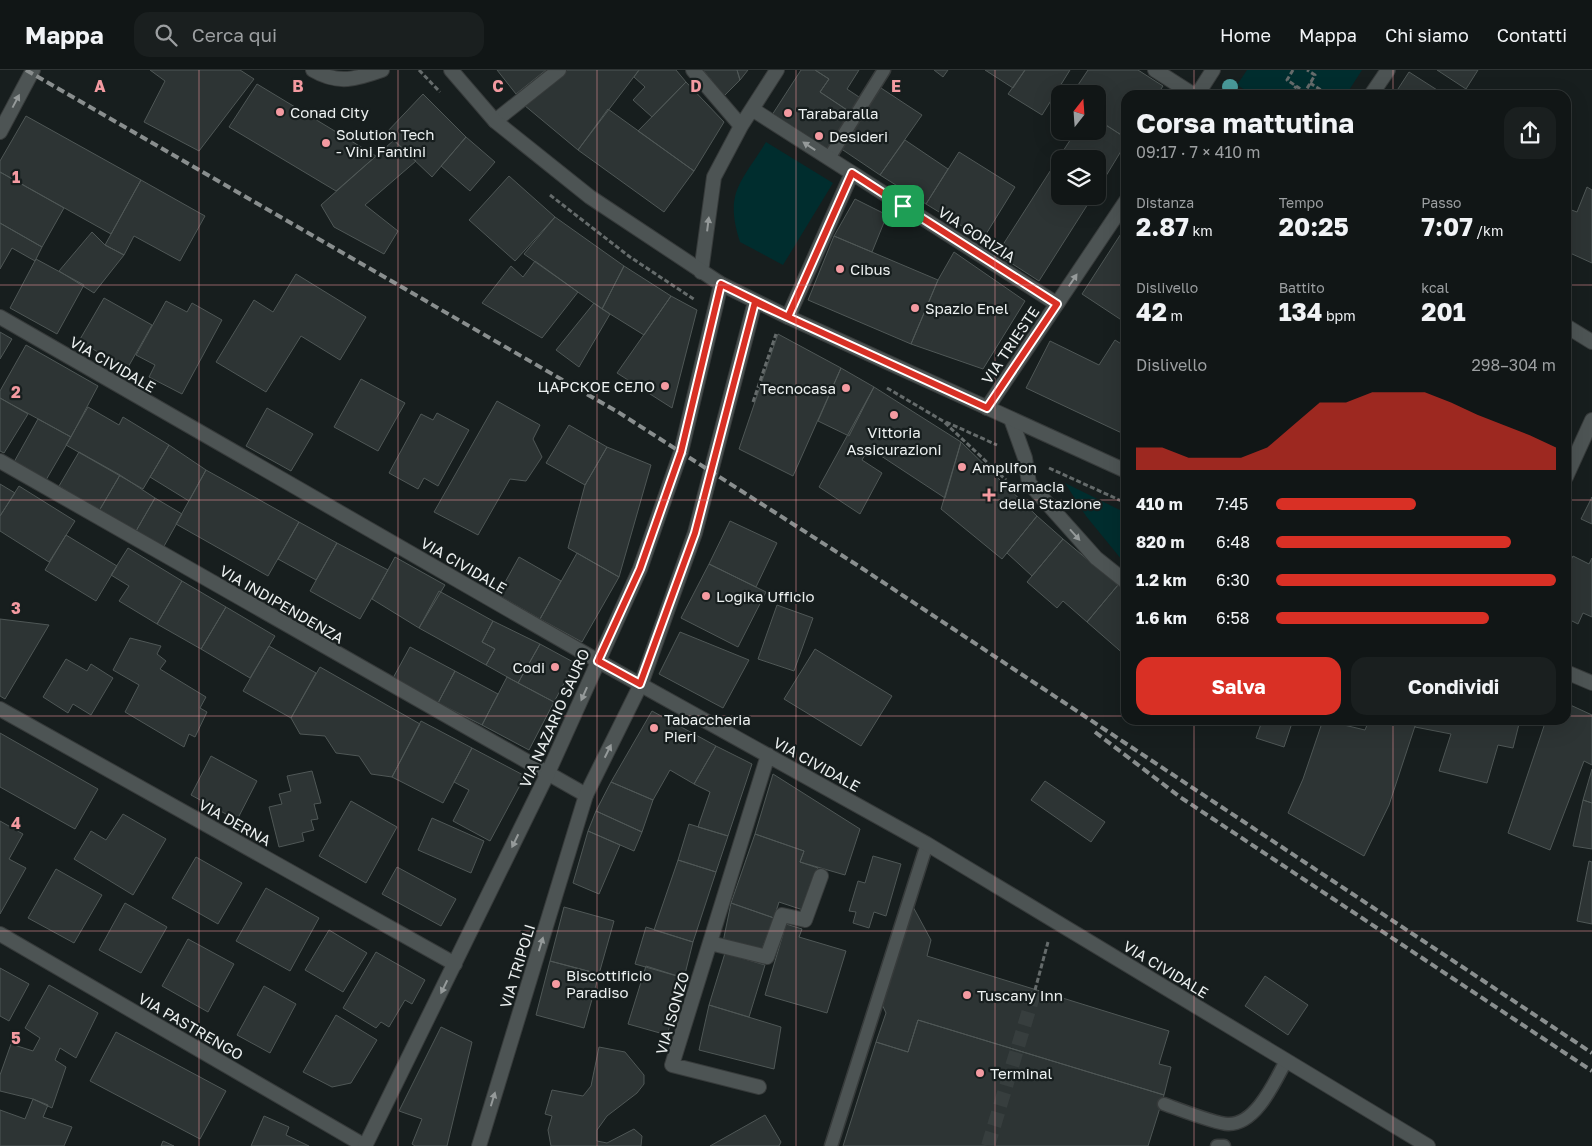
<!DOCTYPE html>
<html lang="it">
<meta charset="utf-8">
<style>
:root{--surface:#111616;--page:#1a1f1f;--text:#f1f3f6;--muted:#9c9fa1;--line:#303535;--accent:#d93025}
body{margin:0;font-family:"Golos Text",sans-serif;background:var(--page);color:var(--text);height:100vh;display:flex;flex-direction:column;font-size:19px;white-space:nowrap}
*{box-sizing:border-box;margin:0}
p{font-size:16px;color:var(--muted)}
.icon{flex:none;width:28px;height:28px;fill:none;stroke:currentColor;stroke-width:2;stroke-linecap:round;stroke-linejoin:round}
.map{position:relative;flex:1;overflow:hidden}
.drawer{position:absolute;left:1121px;top:20px;width:450px;height:635px;display:flex;flex-direction:column;background:var(--surface);border-radius:15px;box-shadow:0 5px 20px #0002,0 0 0 1px var(--line)}
.drawer>*{flex:none}
.needle{width:32px;rotate:17deg}
.tools{position:absolute;left:1051px;top:15px;display:grid;gap:10px}
.tools a{display:grid;place-items:center;width:55px;height:55px;border-radius:10px;background:var(--surface);box-shadow:0 5px 20px #0002,0 0 0 1px var(--line);font-size:25px}
.pin{position:absolute;display:grid;place-items:center;width:42px;height:42px;color:#fff;margin:-21px;border-radius:10px;box-shadow:0 2px 8px #0006}
.round{display:grid;place-items:center;flex:none;width:52px;height:52px;border-radius:15px;background:var(--page)}
.head{display:flex;align-items:center;justify-content:space-between;height:85px;padding:0 15px}
h1{font-size:28px;font-weight:700;line-height:38px}
.stats{display:grid;grid-template-columns:repeat(3,1fr);gap:8px;height:85px;padding:5px 15px}
.stats div{display:grid;align-content:center}
.stats b{font-size:25px;font-weight:700}
.stats small{font-size:14px;font-weight:400}
.stats p{font-size:14px}
.chart{height:140px;padding:10px 15px}
.chart p{display:flex;justify-content:space-between}
.chart svg{width:100%;height:90px;margin-top:5px;fill:var(--accent);opacity:.7}
.cta{display:flex;gap:10px;margin-top:auto;padding:10px 15px}
.cta a{flex:1;height:58px;border-radius:15px;background:var(--accent);color:#fff;font-size:20px;font-weight:700;line-height:58px;text-align:center}
.cta a+a{background:var(--page);color:var(--text)}
ul{padding:0 15px;list-style:none;font-size:16px}
li{display:grid;grid-template-columns:80px 60px 1fr;align-items:center;height:38px}
li i{height:12px;border-radius:6px;background:var(--accent)}
header{display:flex;align-items:center;gap:30px;box-sizing:border-box;height:70px;padding:0 25px;background:var(--surface);border-bottom:1px solid var(--line)}
header strong{font-size:24px}
nav{display:flex;gap:28px;margin-inline-start:auto;font-size:18px}
.search{width:350px;height:45px;background:var(--page);display:flex;align-items:center;gap:12px;box-sizing:border-box;padding:0 18px;border-radius:15px;color:var(--muted);font-size:19px}
.map>svg:first-child{display:block}
</style>
<header>
<strong>Mappa</strong>
<div class="search"><svg class="icon" aria-label="search" viewBox="0 0 24 24"><circle cx="10" cy="10" r="6"/><path d="M15 15l6 6"/></svg>Cerca qui</div>
<nav><a>Home</a><a>Mappa</a><a>Chi siamo</a><a>Contatti</a></nav>
</header>
<div class="map">
<svg width="1592" height="1076" viewBox="0 0 1592 1076">
<rect width="100%" height="100%" fill="#171e1e"/>
<path fill="#002d2e" d="M1247,0H1362L1346,25H1253L1237,15Z
M766,72L833,113L783,195L740,172C724,122 741,113 766,72Z
M1065,413L1126,443V495L1086,446Z"/>
<path fill="#2d3434" stroke="#4f5756" d="M150,0H240L254,9L199,81L144,52L165,11Z
M497,0H546L516,24Z
M567,0H639L578,80L524,35Z
M639,0H676L686,12L652,47L633,30L645,17L634,7Z
M703,0H737L740,10L724,26Z
M737,0H748L740,10Z
M801,0H815L829,9L820,22L853,44L828,81L772,45Z
M815,0H859L847,19L862,29L853,44L820,22L829,9Z
M934,0H948L943,7Z
M985,0H1025L1013,18Z
M1025,0H1070L1042,45L1008,24Z
M1088,0H1138L1163,16L1157,25H1126V68L1098,50V24H1072Z
M1437,0H1478L1466,19Z
M1409,2L1445,25H1394Z
M686,12L724,52L694,101L638,61Z
M257,14L376,86L336,121L229,57Z
M881,18L922,45L880,105L840,78Z
M423,24L466,67L432,107L386,63Z
M608,39L694,101L664,142L578,80Z
M26,46L141,110L111,164L0,102V91Z
M1098,50L1126,68V73L1098,119V89H1060V99L1054,95L1076,61H1098Z
M466,67L495,92L470,121L441,96Z
M394,70L416,91L365,135L398,161L384,184L334,157L321,135Z
M905,70L948,99L926,134L880,105Z
M959,82L1015,117L983,169L926,134Z
M1054,95L1060,99V126H1093L1039,211L997,184Z
M0,102L64,138L42,177L0,153Z
M509,106L555,147L515,191L469,150Z
M141,110L205,146L180,191L134,166L124,185L105,175Z
M1587,117L1592,120V193L1570,183L1566,190V138L1577,142Z
M855,129L887,145L872,182L834,166Z
M555,147L624,196L602,239L524,184Z
M0,153L42,177L35,191L12,178L0,199Z
M1126,156V253L1082,224Z
M92,162L105,175L124,185L94,223L59,201Z
M834,166L938,210L911,274L808,230Z
M954,182L1025,231L983,299L911,274L938,210Z
M36,189L84,215L57,264L10,238Z
M535,191L578,222L542,268L482,233L511,196L523,207Z
M624,196L671,226L644,265L602,239Z
M296,204L366,247L340,290L301,266L266,322L216,292L254,230L273,242Z
M671,226L697,240L672,338L617,303Z
M104,228L152,255L127,299L79,271Z
M166,231L187,242L192,233L222,250L182,324L149,307L155,295L136,285Z
M594,233L610,244L579,297L556,280Z
M0,262L12,269L0,289Z
M778,264L841,298L793,406L739,379Z
M1115,270L1126,277V365L1026,318L1050,271L1099,295Z
M26,275L98,316L71,367L0,328V321Z
M841,298L874,317L849,366L818,351Z
M361,309L405,333L378,381L334,357Z
M874,317L961,372L945,428L869,378L862,390L882,403L860,444L819,417Z
M0,328L28,344L4,383L0,381Z
M497,331L540,355L533,369L542,387L526,411L510,409L478,465L434,442Z
M88,337L119,355L123,347L169,375L143,419L66,375Z
M267,338L313,364L291,401L246,376Z
M437,343L469,360L438,416L424,408L418,419L389,403L421,344L433,350Z
M38,349L71,367L46,410L14,392Z
M569,355L607,377L585,415L546,393Z
M961,372L1037,446L1002,489L941,439Z
M169,375L206,400L189,431L150,407Z
M607,377L651,395L619,507L568,478L585,415Z
M79,382L120,405L99,441L59,416Z
M206,400L299,452L268,506L176,454Z
M120,405L155,428L136,461L99,441Z
M0,414L15,423L0,446Z
M19,416L75,451L49,492L0,461V446Z
M1592,427V454L1581,449Z
M155,428L182,444L163,478L136,461Z
M1037,446L1063,469L1032,506L1007,483Z
M730,451L777,473L756,517L709,494Z
M299,452L337,473L316,510L278,489Z
M66,465L117,496L96,531L45,500Z
M1063,469L1118,515L1087,552L1063,531L1057,538L1027,512Z
M337,473L388,500L360,549L310,521Z
M128,478L182,511L157,554L119,531L129,516L111,505Z
M577,483L619,507L582,572L540,549Z
M1573,486L1589,494L1592,488V547L1583,543L1578,554L1566,548V499Z
M395,487L445,515L419,558L372,529Z
M519,487L561,511L540,549L498,525Z
M709,494L766,522L738,577L681,548Z
M182,511L226,537L201,579L157,554Z
M1118,515L1126,522V586L1087,552Z
M439,521L493,551L482,572L495,579L486,595L419,558Z
M777,535L813,548L794,601L758,589Z
M226,537L275,566L250,608L201,579Z
M0,549L49,555L5,629L0,626Z
M493,551L540,574L518,613L486,595L495,579L482,572Z
M680,562L749,590L723,638L659,604Z
M130,568L161,576L157,584L166,591L160,599L206,627L200,638L207,642L195,667L189,664L184,677L125,642L139,615L113,600Z
M540,574L575,593L554,632L518,613Z
M269,576L316,603L291,648L243,621Z
M410,577L455,601L438,633L393,608Z
M815,579L892,626L861,676L784,629Z
M66,589L87,601L91,594L113,608L91,645L73,634L68,643L43,627Z
M320,597L420,654L392,707L371,704L359,686L336,683L325,666L300,664L291,648Z
M455,601L498,624L482,655L438,633Z
M507,607L554,632L529,680L482,655Z
M1566,633L1592,645V695L1584,691L1550,780L1508,763L1546,650H1566Z
M652,641L716,676L694,714L670,700L653,730L611,712Z
M1250,650H1293L1284,677L1256,668L1261,654Z
M1323,650L1365,660L1369,650H1417L1389,735L1364,786L1288,743L1303,709Z
M1417,650H1520L1513,678L1498,675L1487,713L1439,701L1451,664L1415,657Z
M421,651L472,678L443,733L392,707Z
M0,663L98,719L75,759L0,717Z
M716,676L752,694L728,766L698,757L710,722L694,714Z
M472,678L525,706L490,771L453,751L469,720L454,712Z
M211,686L257,711L237,750L191,725Z
M1592,699V733L1583,730Z
M312,701L321,733L314,734L318,749L311,750L314,760L302,763L304,771L279,777L269,737L282,734L279,724L291,721L287,706Z
M773,704L860,759L845,805L800,792L804,781L755,764Z
M1045,711L1105,752L1091,772L1031,730Z
M611,712L653,730L642,762L596,741Z
M1583,730L1592,733V779L1573,776Z
M351,731L397,757L366,813L319,786Z
M596,741L642,762L634,781L588,761Z
M123,744L166,769L133,825L74,789L91,761L106,770Z
M432,748L484,771L471,803L418,780Z
M0,751L23,764L9,789L26,798L0,844Z
M689,754L728,766L716,802L678,790Z
M588,761L620,775L599,824L573,813Z
M755,764L804,781L800,792L818,798L803,840L779,832L774,848L731,833Z
M873,786L901,794L886,846L874,842L869,858L853,853L856,842L849,841L858,811L865,813Z
M196,787L242,813L218,854L172,828Z
M678,790L716,802L693,872L654,860Z
M1589,791L1592,792V854L1577,851Z
M397,797L456,829L441,856L382,824Z
M56,799L102,825L74,873L28,848Z
M266,818L319,848L290,901L236,871Z
M125,833L167,857L141,903L99,880Z
M731,833L774,848L762,879L723,872Z
M911,833L931,870L927,886L1169,961L1159,994L1171,997L1164,1025L918,950L908,982L876,972L886,943L880,930Z
M564,837L614,851L599,904L550,891Z
M786,854L802,859L799,867L846,881L827,943L765,925Z
M646,857L693,872L684,908L635,894Z
M329,860L367,883L343,922L305,900Z
M188,869L234,894L208,942L162,916Z
M376,882L425,910L412,934L405,930L389,957L381,952L376,958L343,938Z
M725,883L765,895L749,947L709,935Z
M550,891L599,904L584,958L536,945Z
M646,896L684,908L667,965L628,954Z
M0,898L29,914L9,951L0,946Z
M1265,906L1308,935L1288,965L1245,936Z
M49,915L98,943L76,988L60,978L55,990L66,997L52,1038L33,1029L0,1021V1005L11,974L33,981L40,968L25,958Z
M264,916L296,934L270,983L237,965Z
M709,935L781,957L774,999L699,980Z
M336,945L377,970L351,1013L332,1017L303,1002Z
M918,950L1164,1025L1148,1076H843L876,972L908,982Z
M441,957L472,972L447,1076H415L412,1074L422,1049L399,1041Z
M116,962L226,1021L200,1069L90,1011Z
M599,977L625,982L644,1005V1014L637,1023L607,1046L597,1060V1071L607,1073L634,1059L642,1066L641,1076H551L548,1060L552,1046L545,1044L552,1020L583,1026L591,1016Z
M33,1029L48,1035L43,1047L72,1057L64,1076H0V1040L25,1049Z
M765,1045L781,1072L779,1076H710Z
M264,1046L289,1057L286,1065L309,1076H251Z
M163,1071L174,1076H161Z"/>
<g fill="none" stroke-linecap="round" stroke-linejoin="round">
<path stroke="#373e3e" stroke-width="14" stroke-dasharray="14 7" stroke-linecap="butt" d="M988,1076L1035,920"/>
<g stroke="#373b3b" stroke-width="15">
<path id="service" d="M829,88L884,0
M1164,1034C1178,1039 1216,1054 1228,1054C1256,1055 1275,1011 1286,991
M831,1076L927,774
M1217,1076H1224"/>
</g>
<g stroke="#373b3b" stroke-width="16">
<path id="minor" d="M693,0L741,56
M1155,0L1194,25
M1197,25L1213,0
M1371,25L1388,0
M752,39L1057,234
M495,51L559,0
M0,62L33,0
M701,202L714,107L741,56L777,0
M0,247L598,591L927,774L1428,1076
M788,247L852,103
M1566,256L1592,272
M987,338L1126,131
M1011,349L1025,388L1029,413L1096,488L1126,512
M0,391L586,725
M1566,407L1592,350
M0,639L455,894
M0,864L365,1076
M710,873L767,887L782,845L805,850L821,806
M759,1017L672,995L768,685"/>
</g>
<g stroke="#373b3b" stroke-width="16">
<path id="tertiary" d="M365,1076L547,705L640,499L681,382L721,214
M479,1076L586,725L641,614L695,463L755,232"/>
</g>
<g stroke="#373b3b" stroke-width="16">
<path id="secondary" d="M313,0C338,15 357,9 382,0
M451,0L495,51L590,127L721,214L788,247L1126,401
M1566,602L1592,613"/>
</g>
<path stroke="#656b6b" stroke-width="3" stroke-dasharray="5 2.5" stroke-linecap="butt" d="M419,0L440,22
M1293,0L1287,10L1305,22L1315,5L1307,0
M1310,13L1329,25
M1291,25L1296,16
M550,125L630,187L695,230
M887,318L943,351L1006,410
M753,332L776,264
M946,352L997,375
M1049,398L1126,433
M1035,920L1048,872"/>
<use href="#service" stroke="#4d5454" stroke-width="12"/>
<use href="#minor" stroke="#4d5454" stroke-width="14"/>
<use href="#tertiary" stroke="#4d5454" stroke-width="14"/>
<use href="#secondary" stroke="#4d5454" stroke-width="14"/>
<path stroke="#898e8e" stroke-width="4" stroke-dasharray="8 4" stroke-linecap="butt" d="M26,0L618,342L857,495L1592,983
M1095,662L1180,727L1592,1001"/>
</g>
<circle fill="#499999" cx="1230" cy="17" r="8"/>
<defs><path id="oneway-solid" d="M-6-.8H1V-3.2L6.5 0L1 3.2V.8H-6Z" transform="scale(1.25)"/></defs>
<g fill="#959a9a">
<use href="#oneway-solid" transform="translate(16 31) rotate(-62)"/>
<use href="#oneway-solid" transform="translate(809 76) rotate(-147)"/>
<use href="#oneway-solid" transform="translate(708 154) rotate(-83)"/>
<use href="#oneway-solid" transform="translate(1073 210) rotate(-56)"/>
<use href="#oneway-solid" transform="translate(1075 465) rotate(48)"/>
<use href="#oneway-solid" transform="translate(584 624) rotate(114)"/>
<use href="#oneway-solid" transform="translate(608 681) rotate(-64)"/>
<use href="#oneway-solid" transform="translate(515 771) rotate(116)"/>
<use href="#oneway-solid" transform="translate(541 874) rotate(-73)"/>
<use href="#oneway-solid" transform="translate(444 917) rotate(116)"/>
<use href="#oneway-solid" transform="translate(493 1029) rotate(-73)"/>
</g>
<g fill="none" stroke-linecap="round" stroke-linejoin="round">
<g stroke="#fff" stroke-width="10">
<path id="route" d="M903,136L852,103L788,247L721,214L681,382L640,499L598,591L640,614L695,463L755,232L987,338L1057,234L903,136"/>
</g>
<use href="#route" stroke="#d93025" stroke-width="6"/>
</g>
<path fill="none" stroke="#f49aa1" stroke-width="1" stroke-opacity="0.55" d="M199,0V1076M398,0V1076M597,0V1076M796,0V1076M995,0V1076M1194,0V25M1393,0V25M0,215H1126M1566,215H1592M0,430H1126M1566,430H1592M0,646H1126M1566,646H1592M1194,650V1076M1393,650V1076M0,861H1592"/>
<g fill="#f49aa1" stroke="#171e1e" stroke-width="2">
<circle cx="280" cy="42" r="5"/>
<circle cx="788" cy="43" r="5"/>
<circle cx="819" cy="66" r="5"/>
<circle cx="326" cy="73" r="5"/>
<circle cx="840" cy="199" r="5"/>
<circle cx="915" cy="238" r="5"/>
<circle cx="665" cy="316" r="5"/>
<circle cx="846" cy="318" r="5"/>
<circle cx="894" cy="345" r="5"/>
<circle cx="962" cy="397" r="5"/>
<path d="M986.5 417.5h5v5h5v5h-5v5h-5v-5h-5v-5h5z"/>
<circle cx="706" cy="526" r="5"/>
<circle cx="555" cy="597" r="5"/>
<circle cx="654" cy="658" r="5"/>
<circle cx="556" cy="914" r="5"/>
<circle cx="967" cy="925" r="5"/>
<circle cx="980" cy="1003" r="5"/>
</g>
<g text-anchor="middle" dominant-baseline="central" stroke-width="4.5" stroke-linejoin="round" paint-order="stroke">
<g font-size="15" fill="#ecf0f0" stroke="#171e1e" text-anchor="start">
<text x="290" y="42">Conad City</text>
<text x="798" y="43">Tarabaralla</text>
<text x="336" y="64">Solution Tech<tspan x="336" dy="17">- Vini Fantini</tspan></text>
<text x="829" y="66">Desideri</text>
<text x="850" y="199">Cibus</text>
<text x="925" y="238">Spazio Enel</text>
<text x="655" y="316" text-anchor="end">ЦАРСКОЕ СЕЛО</text>
<text x="836" y="318" text-anchor="end">Tecnocasa</text>
<text x="894" y="362" text-anchor="middle">Vittoria<tspan x="894" dy="17">Assicurazioni</tspan></text>
<text x="972" y="397">Amplifon</text>
<text x="999" y="416">Farmacia<tspan x="999" dy="17">della Stazione</tspan></text>
<text x="716" y="526">Logika Ufficio</text>
<text x="545" y="597" text-anchor="end">Codi</text>
<text x="664" y="649">Tabaccheria<tspan x="664" dy="17">Pieri</tspan></text>
<text x="566" y="905">Biscottificio<tspan x="566" dy="17">Paradiso</tspan></text>
<text x="977" y="925">Tuscany Inn</text>
<text x="990" y="1003">Terminal</text>
</g>
<g font-size="15" fill="#ecf0f0" stroke="#171e1e">
<text transform="translate(977 164) rotate(33)">VIA GORIZIA</text>
<text transform="translate(1010 275) rotate(-56)">VIA TRIESTE</text>
<text transform="translate(113 294) rotate(30)">VIA CIVIDALE</text>
<text transform="translate(464 495) rotate(30)">VIA CIVIDALE</text>
<text transform="translate(282 534) rotate(30)">VIA INDIPENDENZA</text>
<text transform="translate(554 648) rotate(-66)">VIA NAZARIO SAURO</text>
<text transform="translate(817 694) rotate(29)">VIA CIVIDALE</text>
<text transform="translate(235 752) rotate(29)">VIA DERNA</text>
<text transform="translate(517 896) rotate(-73)">VIA TRIPOLI</text>
<text transform="translate(1166 899) rotate(31)">VIA CIVIDALE</text>
<text transform="translate(672 943) rotate(-74)">VIA ISONZO</text>
<text transform="translate(191 956) rotate(30)">VIA PASTRENGO</text>
</g>
</g>
<g font-size="16" text-anchor="middle" font-weight="bold" fill="#f49aa1" stroke="#171e1e" stroke-width="4.5" stroke-linejoin="round" paint-order="stroke">
<text x="100" y="22">A</text>
<text x="298" y="22">B</text>
<text x="498" y="22">C</text>
<text x="696" y="22">D</text>
<text x="896" y="22">E</text>
<text x="16" y="113">1</text>
<text x="16" y="328">2</text>
<text x="16" y="544">3</text>
<text x="16" y="759">4</text>
<text x="16" y="974">5</text>
</g>
</svg>
<div class="tools">
<a><svg class="needle" viewBox="-14 -14 28 28"><path d="M0-13l5 13h-10z" fill="#e53935"/><path d="M0 13l5-13h-10z" fill="#9c9fa1"/></svg></a>
<a><svg class="icon" aria-label="layers" viewBox="0 0 24 24"><path d="M12 4l9 5-9 5-9-5zM3 14l9 5 9-5"/></svg></a>
</div>
<div class="pin" style="left:903px;top:136px;background:#1e9e55"><svg class="icon" aria-label="arrive" viewBox="0 0 24 24"><path d="M6 21V4h12l-3 4 3 4H6"/></svg></div>
<section class="drawer">
<div class="head"><div><h1>Corsa mattutina</h1><p>09:17 · 7 × 410 m</p></div><a class="round"><svg class="icon" aria-label="share" viewBox="0 0 24 24"><path d="M12 15V3M7 8l5-5 5 5M5 13v7h14v-7"/></svg></a></div>
<div class="stats">
<div><p>Distanza</p><b>2.87<small> km</small></b></div>
<div><p>Tempo</p><b>20:25</b></div>
<div><p>Passo</p><b>7:07<small> /km</small></b></div>
</div>
<div class="stats">
<div><p>Dislivello</p><b>42<small> m</small></b></div>
<div><p>Battito</p><b>134<small> bpm</small></b></div>
<div><p>kcal</p><b>201</b></div>
</div>
<div class="chart"><p><span>Dislivello</span>298–304 m</p>
<svg viewBox="0 0 160 44" preserveAspectRatio="none"><path d="M0 44V33L10 33L20 38L30 38L40 38L50 33L60 22L70 11L80 11L90 6L100 6L110 6L120 11L130 17L140 22L150 27L160 33V44z"/></svg>
</div>
<ul>
<li><b>410 m</b>7:45<i style="width:50%"></i></li>
<li><b>820 m</b>6:48<i style="width:84%"></i></li>
<li><b>1.2 km</b>6:30<i style="width:100%"></i></li>
<li><b>1.6 km</b>6:58<i style="width:76%"></i></li>
</ul>
<div class="cta"><a>Salva</a><a>Condividi</a></div>
</section>
</div>
